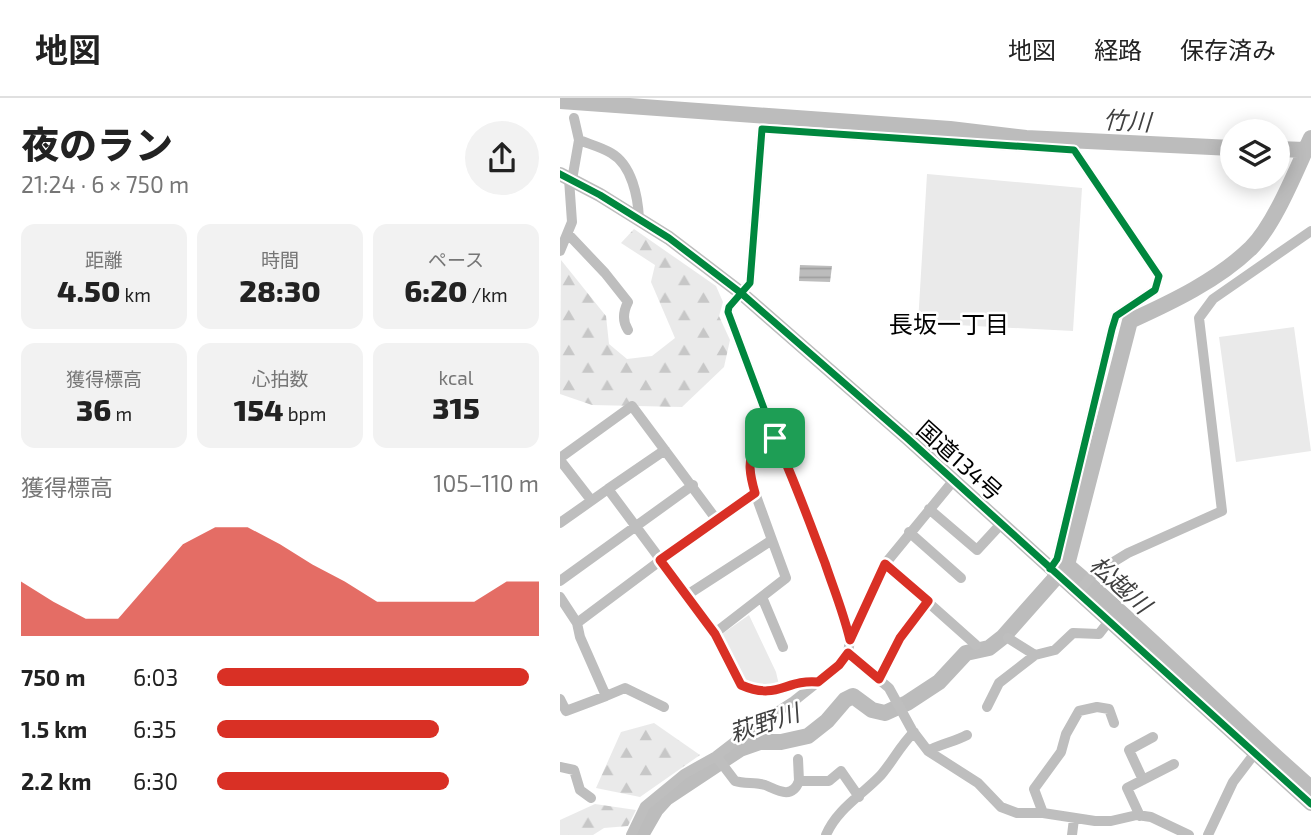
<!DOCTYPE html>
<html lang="ja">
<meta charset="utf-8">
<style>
:root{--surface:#fff;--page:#f2f2f2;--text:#222;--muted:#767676;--line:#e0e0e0;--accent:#d93025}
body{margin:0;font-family:"Exo 2","Noto Sans JP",sans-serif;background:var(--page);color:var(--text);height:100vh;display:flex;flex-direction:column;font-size:26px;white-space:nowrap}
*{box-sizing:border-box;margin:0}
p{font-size:23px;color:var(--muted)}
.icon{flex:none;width:38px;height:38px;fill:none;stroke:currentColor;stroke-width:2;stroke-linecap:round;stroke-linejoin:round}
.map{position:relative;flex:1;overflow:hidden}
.details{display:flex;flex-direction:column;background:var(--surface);width:560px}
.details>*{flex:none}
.tools{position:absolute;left:660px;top:21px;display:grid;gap:14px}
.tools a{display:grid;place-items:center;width:70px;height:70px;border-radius:50%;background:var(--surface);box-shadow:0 4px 18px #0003;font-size:35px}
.pin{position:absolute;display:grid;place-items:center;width:60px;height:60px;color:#fff;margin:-30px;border-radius:14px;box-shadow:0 4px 10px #0006}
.round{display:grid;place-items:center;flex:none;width:74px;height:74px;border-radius:37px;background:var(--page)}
.headline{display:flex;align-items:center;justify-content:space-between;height:119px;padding:0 21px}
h1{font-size:38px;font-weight:800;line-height:52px}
.figures{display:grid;grid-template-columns:repeat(3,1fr);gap:10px;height:119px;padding:7px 21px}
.figures div{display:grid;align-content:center;border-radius:14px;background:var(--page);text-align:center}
.figures b{font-size:30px;font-weight:800}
.figures small{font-size:19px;font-weight:400}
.figures p{font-size:19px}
.chart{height:196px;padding:14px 21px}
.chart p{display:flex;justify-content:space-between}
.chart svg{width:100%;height:126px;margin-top:7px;fill:var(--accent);opacity:.7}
ul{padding:0 21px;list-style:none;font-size:23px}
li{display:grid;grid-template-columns:112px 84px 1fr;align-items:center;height:52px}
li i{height:18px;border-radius:9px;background:var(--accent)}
header{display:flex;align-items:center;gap:42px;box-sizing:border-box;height:98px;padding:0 35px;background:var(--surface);border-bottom:2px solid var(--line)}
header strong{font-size:33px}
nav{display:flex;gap:38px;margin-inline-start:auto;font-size:24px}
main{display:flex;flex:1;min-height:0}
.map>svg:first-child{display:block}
</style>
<header>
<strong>地図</strong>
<nav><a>地図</a><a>経路</a><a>保存済み</a></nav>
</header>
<main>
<section class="details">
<div class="headline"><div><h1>夜のラン</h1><p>21:24 · 6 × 750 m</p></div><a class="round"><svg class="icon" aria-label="share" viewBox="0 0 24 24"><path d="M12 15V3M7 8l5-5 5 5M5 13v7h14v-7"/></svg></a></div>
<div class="figures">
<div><p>距離</p><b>4.50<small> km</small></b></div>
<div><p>時間</p><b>28:30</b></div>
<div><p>ペース</p><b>6:20<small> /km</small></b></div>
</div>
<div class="figures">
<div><p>獲得標高</p><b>36<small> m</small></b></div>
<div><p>心拍数</p><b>154<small> bpm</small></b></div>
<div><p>kcal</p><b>315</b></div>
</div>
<div class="chart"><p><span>獲得標高</span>105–110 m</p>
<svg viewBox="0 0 160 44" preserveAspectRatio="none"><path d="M0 44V25L10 32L20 38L30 38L40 25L50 12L60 6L70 6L80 12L90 19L100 25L110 32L120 32L130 32L140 32L150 25L160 25V44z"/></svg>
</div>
<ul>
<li><b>750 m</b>6:03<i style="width:97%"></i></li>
<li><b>1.5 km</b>6:35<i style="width:69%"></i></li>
<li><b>2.2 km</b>6:30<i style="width:72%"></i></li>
</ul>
</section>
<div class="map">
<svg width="751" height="737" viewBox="0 0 751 737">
<defs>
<pattern id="forest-firs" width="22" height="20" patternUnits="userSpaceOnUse" patternTransform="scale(1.75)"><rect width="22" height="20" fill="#eaeaea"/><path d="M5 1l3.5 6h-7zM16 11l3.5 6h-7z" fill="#c7c7c7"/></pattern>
<pattern id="water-rules" width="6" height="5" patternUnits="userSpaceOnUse" patternTransform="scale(1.75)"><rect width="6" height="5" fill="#bcbcbc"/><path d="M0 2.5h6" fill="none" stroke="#a0a0a0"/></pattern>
</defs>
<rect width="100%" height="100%" fill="#fff"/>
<path fill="#eaeaea" d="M367,76L522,90L513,233L358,225Z
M734,229L751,353L676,364L659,239Z
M189,517L216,574L219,587L205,591L183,583L162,536Z"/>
<path fill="url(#forest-firs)" d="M74,131L156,188L163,204L159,218L170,242L164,269L122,309L32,307L0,296L1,162L46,218L49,246L67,261L92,258L115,240L91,184L95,167L61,145Z
M94,625L140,657L80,699L36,690L61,634Z
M35,706L76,712L68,728L44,730L33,737H0V722Z"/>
<path fill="url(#water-rules)" d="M240,167L272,168L270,184L239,183Z"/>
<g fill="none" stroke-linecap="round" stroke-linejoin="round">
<path stroke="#bcbcbc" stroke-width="16" d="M0,3L390,31L466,40L672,50
M751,40C736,72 715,126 691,150C658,182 612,204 570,223L507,467C591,538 668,618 751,690
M718,51L745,52
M81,737L96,711L106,700L180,651L200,644H221L248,638L267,623L285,602L293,598L312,612L325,615L347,605L379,584L406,555L429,550L443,539L506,468"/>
<path stroke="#bebebe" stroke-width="10" d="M19,42C29,46 41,49 51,55C72,67 78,99 79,121
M12,82L19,42L14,20
M8,136L45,175L68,204C63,214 62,223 68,232
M0,153L12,124L9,81
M0,360L72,308L156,421
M0,362L31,402
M48,391L105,352
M369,411L417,452L441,426
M0,425L48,391L155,535L181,587C218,603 225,581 258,584
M349,434L401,480
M325,466L416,547
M0,483L133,387
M518,495L532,477L568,455L662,413L639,220L653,201L751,133
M127,497L212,442L195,395
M0,499L17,525
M202,499L223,549
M155,535L226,480L212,442
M448,540L475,557
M290,542L283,509L272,487L237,388L215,340L168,214L169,209L190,185L202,31L514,52L599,178L595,192L556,218L552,231L497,461L490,471
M288,555L329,590L352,632L368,653L418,685L441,709L457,715H483L535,723H551L577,717L591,719L629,737
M319,581L340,540L368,503
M46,598L65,590L104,609
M0,601L6,613L46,598L20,539L17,525L156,421L195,395C187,366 185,353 215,340
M427,609L439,585L475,557L495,552L513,535L539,536L549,523
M368,653C380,646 394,644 407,637
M156,658L175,683C184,686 196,684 205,687C217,692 232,702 239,683H269L281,673L299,699
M238,661L239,683
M0,669L14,672L20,692L31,700
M583,682L569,652L593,639
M483,715L474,691L501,654L506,636L519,613L537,609L549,611L554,625
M580,718L567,690L614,666
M71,737L85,708L124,676L156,658L191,631L234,603L279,567L288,555L290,542L325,466L394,382
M266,737C277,711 302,697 321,677C333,663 340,648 354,634
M512,737L514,721
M648,737L673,684L695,655"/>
<path stroke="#bdbdbd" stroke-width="14" d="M0,76L40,97L109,140L181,195L347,340L751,706"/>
<g stroke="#fff" stroke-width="11">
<path id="cycleway" d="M0,76L40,97L109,140L181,195L347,340L751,706
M290,542L283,509L272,487L237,388L215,340L168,214L169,209L190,185L202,31L514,52L599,178L595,192L556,218L552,231L497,461L490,471"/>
</g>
<use href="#cycleway" stroke="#00873e" stroke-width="7"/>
</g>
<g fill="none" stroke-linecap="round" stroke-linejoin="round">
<g stroke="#fff" stroke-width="14">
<path id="route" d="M215,340C234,381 249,423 265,465C274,492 283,513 290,542L325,466L368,503L340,540L319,581L288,555L279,567L258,584C225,581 218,603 181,587L155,536L100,462L195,395C191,381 185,359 198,348C201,344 210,342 215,340Z"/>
</g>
<use href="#route" stroke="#d93025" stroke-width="9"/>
</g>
<g text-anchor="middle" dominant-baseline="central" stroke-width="5" stroke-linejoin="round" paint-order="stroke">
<g font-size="23" fill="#000" stroke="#fff">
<text transform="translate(400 362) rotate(42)">国道134号</text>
</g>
<g font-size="24" font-style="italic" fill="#414141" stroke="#fff">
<text transform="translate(567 22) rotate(3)">竹川</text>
<text transform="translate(561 486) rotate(42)">松越川</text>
<text transform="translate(204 624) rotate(-18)">萩野川</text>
</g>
<g font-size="24" fill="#000" stroke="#fff">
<text x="389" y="225">長坂一丁目</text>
</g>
</g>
</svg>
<div class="tools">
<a><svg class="icon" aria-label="layers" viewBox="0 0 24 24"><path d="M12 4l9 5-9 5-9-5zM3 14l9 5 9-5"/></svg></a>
</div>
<div class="pin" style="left:215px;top:340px;background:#1e9e55"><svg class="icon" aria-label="arrive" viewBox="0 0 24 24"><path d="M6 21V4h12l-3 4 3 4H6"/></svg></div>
</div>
</main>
